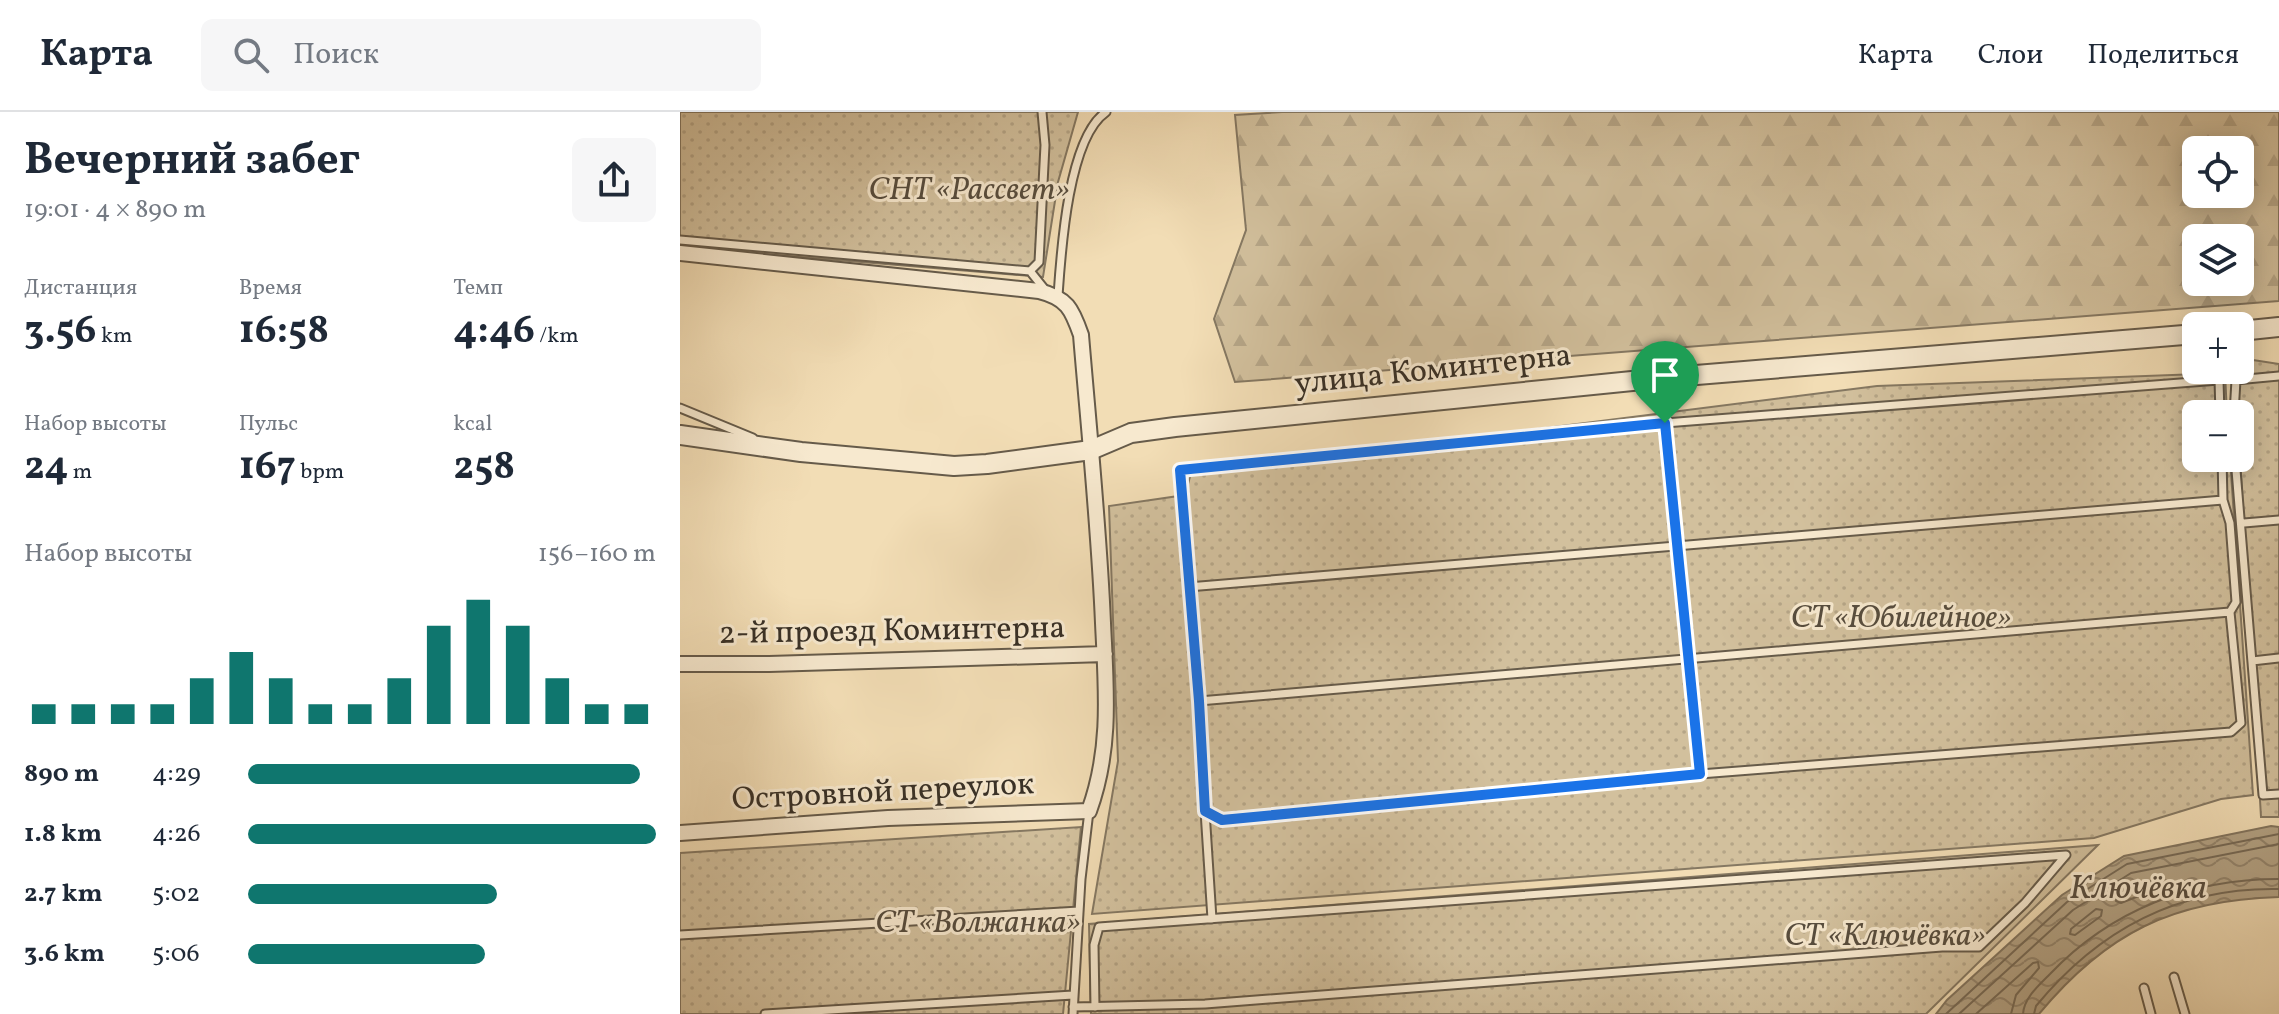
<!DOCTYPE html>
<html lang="ru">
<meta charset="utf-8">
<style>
:root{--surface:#fff;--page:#f6f6f7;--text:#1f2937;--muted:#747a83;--line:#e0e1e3;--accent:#0f766e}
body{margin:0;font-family:Vollkorn,serif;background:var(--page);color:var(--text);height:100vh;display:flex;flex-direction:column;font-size:30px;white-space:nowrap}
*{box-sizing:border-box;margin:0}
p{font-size:26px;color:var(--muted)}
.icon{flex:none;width:44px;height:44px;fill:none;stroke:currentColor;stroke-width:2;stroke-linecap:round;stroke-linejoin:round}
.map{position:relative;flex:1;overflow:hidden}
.side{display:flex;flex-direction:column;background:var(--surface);width:680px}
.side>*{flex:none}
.fabs{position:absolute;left:1502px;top:24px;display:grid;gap:16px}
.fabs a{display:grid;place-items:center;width:72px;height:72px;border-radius:12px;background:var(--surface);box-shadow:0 4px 20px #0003;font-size:40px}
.pin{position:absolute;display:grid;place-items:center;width:68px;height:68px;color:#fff;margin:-82px -34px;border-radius:50% 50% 50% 0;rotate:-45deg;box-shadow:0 0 8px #0007}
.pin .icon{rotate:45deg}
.round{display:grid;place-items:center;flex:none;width:84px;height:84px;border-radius:12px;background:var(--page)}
.summary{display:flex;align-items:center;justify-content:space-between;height:136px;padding:0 24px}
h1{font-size:44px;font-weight:700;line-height:60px}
.metrics{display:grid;grid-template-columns:repeat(3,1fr);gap:12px;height:136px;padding:8px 24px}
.metrics div{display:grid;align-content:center}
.metrics b{font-size:40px;font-weight:700}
.metrics small{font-size:22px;font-weight:400}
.metrics p{font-size:22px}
.chart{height:224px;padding:16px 24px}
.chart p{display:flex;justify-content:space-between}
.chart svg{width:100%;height:144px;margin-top:8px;stroke:var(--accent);stroke-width:6}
ul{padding:0 24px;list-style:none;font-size:26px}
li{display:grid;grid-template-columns:128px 96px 1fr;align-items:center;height:60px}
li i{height:20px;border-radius:10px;background:var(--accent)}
header{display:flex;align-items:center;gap:48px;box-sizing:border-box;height:112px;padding:0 40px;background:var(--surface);border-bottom:2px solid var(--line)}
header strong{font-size:38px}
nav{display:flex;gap:44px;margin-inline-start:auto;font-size:28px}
.search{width:560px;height:72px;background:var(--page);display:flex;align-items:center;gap:20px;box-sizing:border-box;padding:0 28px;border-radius:12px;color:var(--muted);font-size:30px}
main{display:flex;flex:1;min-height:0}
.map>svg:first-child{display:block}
</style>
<header>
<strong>Карта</strong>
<div class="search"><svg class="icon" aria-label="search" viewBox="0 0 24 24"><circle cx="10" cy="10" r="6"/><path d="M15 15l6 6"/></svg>Поиск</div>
<nav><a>Карта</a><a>Слои</a><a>Поделиться</a></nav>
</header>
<main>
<section class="side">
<div class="summary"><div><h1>Вечерний забег</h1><p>19:01 · 4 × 890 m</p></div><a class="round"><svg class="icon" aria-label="share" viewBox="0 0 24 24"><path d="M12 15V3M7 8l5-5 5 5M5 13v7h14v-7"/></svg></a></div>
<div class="metrics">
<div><p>Дистанция</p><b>3.56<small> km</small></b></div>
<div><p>Время</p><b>16:58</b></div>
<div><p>Темп</p><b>4:46<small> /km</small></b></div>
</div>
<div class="metrics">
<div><p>Набор высоты</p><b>24<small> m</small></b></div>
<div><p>Пульс</p><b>167<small> bpm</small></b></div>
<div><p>kcal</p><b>258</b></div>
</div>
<div class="chart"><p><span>Набор высоты</span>156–160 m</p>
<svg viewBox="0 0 160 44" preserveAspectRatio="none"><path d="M5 44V38M15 44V38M25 44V38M35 44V38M45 44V30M55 44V22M65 44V30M75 44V38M85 44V38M95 44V30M105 44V14M115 44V6M125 44V14M135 44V30M145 44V38M155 44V38"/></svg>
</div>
<ul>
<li><b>890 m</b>4:29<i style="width:96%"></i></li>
<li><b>1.8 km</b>4:26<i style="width:100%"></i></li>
<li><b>2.7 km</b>5:02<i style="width:61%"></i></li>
<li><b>3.6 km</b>5:06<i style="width:58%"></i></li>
</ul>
</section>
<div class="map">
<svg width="1599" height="902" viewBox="0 0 1599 902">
<defs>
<pattern id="forest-firs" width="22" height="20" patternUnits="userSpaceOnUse" patternTransform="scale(2)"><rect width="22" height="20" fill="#d2c09d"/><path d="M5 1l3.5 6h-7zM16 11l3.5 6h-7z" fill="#b5a587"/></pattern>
<pattern id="garden-dots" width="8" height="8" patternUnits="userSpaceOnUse" patternTransform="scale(2)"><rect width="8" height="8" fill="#d2c09d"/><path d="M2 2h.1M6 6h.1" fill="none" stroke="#b5a587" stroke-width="1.8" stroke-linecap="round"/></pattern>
<pattern id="water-waves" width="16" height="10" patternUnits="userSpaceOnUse" patternTransform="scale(2)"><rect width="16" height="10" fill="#b3a284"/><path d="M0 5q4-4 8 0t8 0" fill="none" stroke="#93846c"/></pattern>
</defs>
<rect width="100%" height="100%" fill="#f2ddb5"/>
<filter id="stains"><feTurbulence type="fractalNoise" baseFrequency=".0025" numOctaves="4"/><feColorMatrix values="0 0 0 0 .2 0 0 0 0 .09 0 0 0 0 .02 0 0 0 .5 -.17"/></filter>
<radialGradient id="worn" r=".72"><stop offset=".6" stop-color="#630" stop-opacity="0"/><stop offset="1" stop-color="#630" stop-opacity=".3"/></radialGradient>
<path fill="url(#forest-firs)" stroke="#857862" stroke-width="2" fill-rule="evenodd" d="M602,0H1599V189L555,270L534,207L566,118L555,3ZM1516,38H1560V82H1516ZM1516,126H1560V170H1516Z"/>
<path fill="url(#garden-dots)" stroke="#857862" stroke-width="2" d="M0,0H398L378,70L363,165L0,135Z
M1560,246L1599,252V705H1581L1560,345V302H1558L1555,258H1560Z
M1545,261L1547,302H1516V346H1550L1573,683L1541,687L1414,726L412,802L438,649L429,394L505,383L511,361L1197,274Z
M401,715L383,902H0V741Z
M1418,733L1246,902H411L409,812Z"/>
<path fill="url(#water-waves)" stroke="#82745e" stroke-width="2" d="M1591,714L1599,715V785C1493,788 1426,821 1359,902H1256L1267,888L1382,783L1444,744Z"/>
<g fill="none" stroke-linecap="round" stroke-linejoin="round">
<path stroke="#766955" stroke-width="2" d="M1477,768L1481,771L1479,776L1441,791L1436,789L1437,784L1456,772Z
M1416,797L1422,798L1421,804L1395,823L1390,822L1391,817Z
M1266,902L1387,790L1447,752L1599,722
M1279,902L1393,798L1451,761L1599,732
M1296,902L1353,851L1358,850L1359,856L1336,883L1331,902
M1343,902C1344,886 1359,873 1370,862C1431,798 1511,767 1599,767
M1354,902L1356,894C1419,817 1498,775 1599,777"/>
<g stroke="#665b4a" stroke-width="11">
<path id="service" d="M0,128L350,159L366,179
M350,159L359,150L365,33L362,0
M378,184C381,140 388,26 426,0
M981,268L1020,662L542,708L525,699L519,589L1550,500L1561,611L1551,620L1020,662
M0,296L73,326
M1554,302L1556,268L1599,264
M1542,346L1543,388
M1555,346L1583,683L1599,682
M1564,411L1599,408
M508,475L500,358L985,311L1539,268L1540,302
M1572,549L1599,546
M519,589L508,475L1543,388L1550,411L1556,490L1550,500
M525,699L532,807
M0,823L399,799
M1494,865L1505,902
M1464,876L1471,902
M393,895L525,892L1262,835H1299L1345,791L1386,743L419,815L414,833L415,895
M85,902L393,883
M393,902L401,767L409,699"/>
</g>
<g stroke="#665b4a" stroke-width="18">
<path id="minor" d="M0,141L359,179C387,186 392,197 401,223C409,319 419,415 423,511C426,576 432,636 409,699L208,706L0,721
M0,552H89L425,542"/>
</g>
<g stroke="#665b4a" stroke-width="22">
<path id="tertiary" d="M1560,219L1599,215
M0,323L121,340L274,354L307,352L411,338L451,321L495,315L992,265L1516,222"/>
</g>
<use href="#service" stroke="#f7e9cf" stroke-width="7"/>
<use href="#minor" stroke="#f7e9cf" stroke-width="14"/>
<use href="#tertiary" stroke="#f7e9cf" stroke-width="18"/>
</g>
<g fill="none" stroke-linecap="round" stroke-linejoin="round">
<g stroke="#fff" stroke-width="16">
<path id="route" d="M985,311L1020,662L542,708L525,699L519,589L500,358Z"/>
</g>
<use href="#route" stroke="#1a73e8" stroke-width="10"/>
</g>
<g text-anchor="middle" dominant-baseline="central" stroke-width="6" stroke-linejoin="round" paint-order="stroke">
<g font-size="32" font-style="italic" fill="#574d3e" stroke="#f7e9cf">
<text x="289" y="79">СНТ «Рассвет»</text>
<text x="1221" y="507">СТ «Юбилейное»</text>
<text x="298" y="812">СТ «Волжанка»</text>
<text x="1205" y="825">СТ «Ключёвка»</text>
</g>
<g font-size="32" fill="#383026" stroke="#f7e9cf">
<text transform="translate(753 259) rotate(-6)">улица Коминтерна</text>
<text transform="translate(212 520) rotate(-1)">2-й проезд Коминтерна</text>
<text transform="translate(203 681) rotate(-3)">Островной переулок</text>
</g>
<g font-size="34" font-style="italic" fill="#574c3e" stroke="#f7e9cf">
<text x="1458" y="777">Ключёвка</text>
</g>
</g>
<rect width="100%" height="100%" filter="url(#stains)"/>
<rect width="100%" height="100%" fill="url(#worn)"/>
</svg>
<div class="fabs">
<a><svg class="icon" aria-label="locate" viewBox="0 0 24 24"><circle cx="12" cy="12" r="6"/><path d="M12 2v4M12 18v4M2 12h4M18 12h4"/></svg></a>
<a><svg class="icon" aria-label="layers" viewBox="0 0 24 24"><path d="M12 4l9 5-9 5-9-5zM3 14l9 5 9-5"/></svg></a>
<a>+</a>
<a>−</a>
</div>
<div class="pin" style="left:985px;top:311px;background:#1e9e55"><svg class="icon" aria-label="arrive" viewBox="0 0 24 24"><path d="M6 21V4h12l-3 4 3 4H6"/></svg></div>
</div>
</main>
